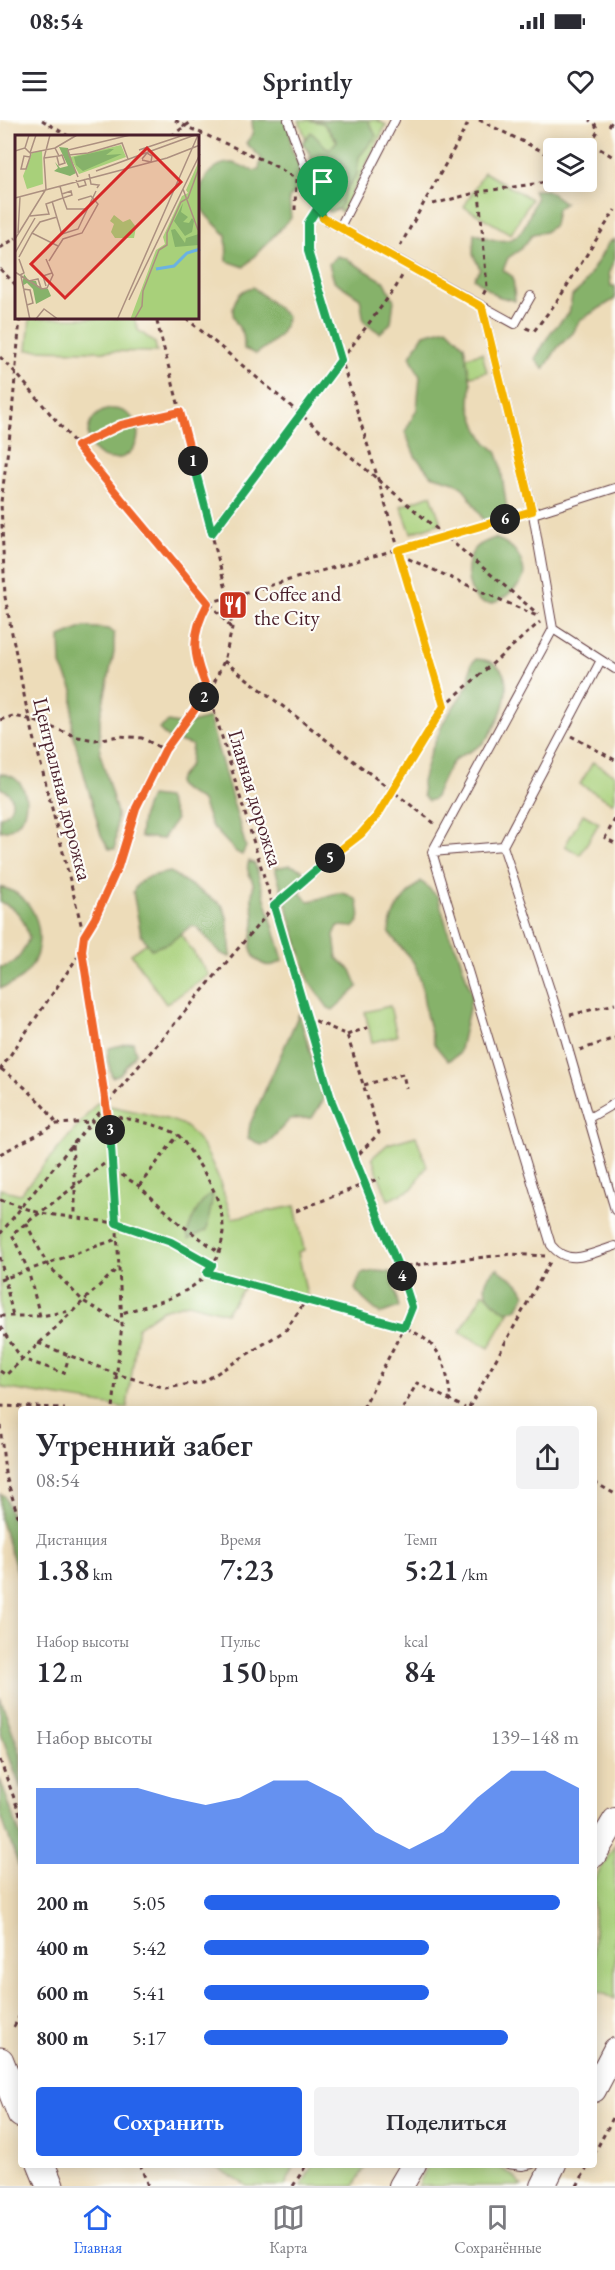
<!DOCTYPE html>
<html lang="ru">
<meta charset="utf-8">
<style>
:root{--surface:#fff;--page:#f2f2f3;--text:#2b2b33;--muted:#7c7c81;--line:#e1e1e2;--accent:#2563eb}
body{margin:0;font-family:"EB Garamond",serif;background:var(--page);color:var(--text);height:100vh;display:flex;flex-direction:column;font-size:22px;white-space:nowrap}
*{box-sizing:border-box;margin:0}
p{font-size:20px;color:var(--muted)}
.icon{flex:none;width:33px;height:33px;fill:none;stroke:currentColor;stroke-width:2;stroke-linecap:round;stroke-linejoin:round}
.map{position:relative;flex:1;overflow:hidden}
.details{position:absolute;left:18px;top:1286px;width:579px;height:762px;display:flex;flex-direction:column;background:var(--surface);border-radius:6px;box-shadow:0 3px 15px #0003}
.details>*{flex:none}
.controls{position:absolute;left:543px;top:18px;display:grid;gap:12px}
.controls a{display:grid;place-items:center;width:54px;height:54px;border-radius:6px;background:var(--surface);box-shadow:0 3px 15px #0003;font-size:30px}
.pin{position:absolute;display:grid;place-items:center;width:51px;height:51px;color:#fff;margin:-62px -26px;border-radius:50% 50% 50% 0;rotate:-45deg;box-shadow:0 0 6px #0007}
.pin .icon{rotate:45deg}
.km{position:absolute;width:30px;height:30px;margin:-15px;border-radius:50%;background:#222;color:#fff;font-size:16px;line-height:30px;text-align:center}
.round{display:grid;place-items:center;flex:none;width:63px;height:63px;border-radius:6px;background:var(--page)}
.overview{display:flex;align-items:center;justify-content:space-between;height:102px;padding:0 18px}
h1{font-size:33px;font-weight:600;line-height:45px}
.stats{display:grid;grid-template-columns:repeat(3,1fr);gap:9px;height:102px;padding:6px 18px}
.stats div{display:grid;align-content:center}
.stats b{font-size:30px;font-weight:600}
.stats small{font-size:16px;font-weight:400}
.stats p{font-size:16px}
.chart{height:168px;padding:12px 18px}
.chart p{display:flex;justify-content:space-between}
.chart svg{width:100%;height:108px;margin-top:6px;fill:var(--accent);opacity:.7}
.button{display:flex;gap:12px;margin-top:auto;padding:12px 18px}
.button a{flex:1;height:69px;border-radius:6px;background:var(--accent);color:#fff;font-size:24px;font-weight:600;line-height:69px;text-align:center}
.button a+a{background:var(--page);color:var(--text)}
ul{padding:0 18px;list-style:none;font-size:20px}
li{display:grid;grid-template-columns:96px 72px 1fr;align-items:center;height:45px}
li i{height:15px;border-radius:8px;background:var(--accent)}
.status{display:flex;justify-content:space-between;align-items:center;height:42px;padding:0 30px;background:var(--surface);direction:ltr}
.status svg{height:16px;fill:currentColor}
header{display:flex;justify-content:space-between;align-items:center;height:78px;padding:0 18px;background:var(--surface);font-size:27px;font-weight:600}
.tab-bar{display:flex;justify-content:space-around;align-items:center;height:84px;border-top:2px solid var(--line);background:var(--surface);font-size:16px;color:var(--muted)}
.tab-bar a{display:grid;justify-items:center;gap:3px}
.tab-bar .on{color:var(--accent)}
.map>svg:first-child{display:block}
</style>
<div class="status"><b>08:54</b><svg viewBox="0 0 49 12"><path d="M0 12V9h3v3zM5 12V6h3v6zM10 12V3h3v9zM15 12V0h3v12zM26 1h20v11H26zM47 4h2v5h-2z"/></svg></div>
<header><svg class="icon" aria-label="menu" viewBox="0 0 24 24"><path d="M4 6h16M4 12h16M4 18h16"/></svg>Sprintly<svg class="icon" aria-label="heart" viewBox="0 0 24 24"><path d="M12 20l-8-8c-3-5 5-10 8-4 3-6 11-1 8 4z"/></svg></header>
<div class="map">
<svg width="615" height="2066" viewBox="0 0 615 2066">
<rect width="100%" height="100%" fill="#fdfcf7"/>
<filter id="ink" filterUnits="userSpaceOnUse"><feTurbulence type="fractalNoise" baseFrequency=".0167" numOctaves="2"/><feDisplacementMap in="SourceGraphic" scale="12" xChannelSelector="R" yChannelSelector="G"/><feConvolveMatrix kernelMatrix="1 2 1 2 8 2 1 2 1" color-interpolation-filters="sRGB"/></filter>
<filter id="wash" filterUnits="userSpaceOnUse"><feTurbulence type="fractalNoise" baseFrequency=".008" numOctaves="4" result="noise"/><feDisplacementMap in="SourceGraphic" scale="24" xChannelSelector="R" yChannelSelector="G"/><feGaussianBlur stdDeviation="1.35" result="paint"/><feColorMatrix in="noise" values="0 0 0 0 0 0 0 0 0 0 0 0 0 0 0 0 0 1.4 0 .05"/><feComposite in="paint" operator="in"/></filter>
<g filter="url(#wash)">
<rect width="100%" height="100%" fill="#eddcb9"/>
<path fill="#a8d07a" stroke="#797852" stroke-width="1.5" d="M299,0H377L386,5L342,92L330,85Z
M484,52L531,79L511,114L464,87Z
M30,198H134L138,210L155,223L157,232L27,230Z
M482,233L487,252L463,258L458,239Z
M431,375L441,403L411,413L401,386Z
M593,642L615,655V679L612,683L580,664Z
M583,694L599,703L580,735L565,726Z
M174,804L209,855L166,884L131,834Z
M390,886L397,916L372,922L365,892Z
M97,983C112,987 173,998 183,1005C210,1024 222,1068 232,1098L295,1086L304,1130L298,1132L308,1181L246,1164L226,1193L188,1183L162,1190L138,1207L127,1288L4,1268L0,1265V1069L20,1074Z
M416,1016L427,1046L412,1069L388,1080L372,1038L388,1024Z
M483,1173L511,1189L489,1228L460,1212Z
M615,1725V1879L594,1869V1760Z
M314,2044H366V2045L354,2066H301Z
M212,2045H295L285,2066H247Z
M428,2045H496L515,2057L522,2066H418Z"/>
<path fill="#86b26a" stroke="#68684a" stroke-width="1.5" d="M252,0H284L290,7L291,27L306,61L289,78L291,98L244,147L227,141L226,115C219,107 205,97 201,87C194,67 211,42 232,43C239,44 248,49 254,51L259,49L261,38L246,23L253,14Z
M308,0H368L376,16L359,37L357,54L345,72L340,88L330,92L325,87L333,73L314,57L310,33L302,23L311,12L329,30L337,21L323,3Z
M533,70H547L565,83L557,89L554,105L545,112L533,114L521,129L508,138L503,150L513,157L515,181L497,176L474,158L480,149L473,134L474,113C517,131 522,116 536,78Z
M615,119V138L609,152L611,166H615V179L580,200L573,213L558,227L544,249L535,239L551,212L569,193L572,176L583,166L609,122Z
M337,136L345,138L385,162L394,180L391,203L380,213L364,202L360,178L334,161L329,144Z
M253,167L287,196C285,216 271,223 256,234L244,229C244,224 244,218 243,214C241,209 237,206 235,201C229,187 237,170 253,167Z
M447,208L464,225L471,263L470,286L478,308L486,322L496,331L500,342L507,390V402L495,404L484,401L464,369L454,362L431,355L415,336L405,312L417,289L420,257L410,236L424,214Z
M88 314a25 25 0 1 1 50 0a25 25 0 1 1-50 0Z
M495,418C510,424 519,431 523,447C526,458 521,464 512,471C507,476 500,481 493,483C467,489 461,444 475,429C480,423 488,421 495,418Z
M84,507L109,509L114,513V532L100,598V633L117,693L115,729H109L101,715L72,611L73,570L61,545L60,517Z
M476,539C525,540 504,599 484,622C476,631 461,633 453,642C445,651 439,668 434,679L428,681L423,676L422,662L429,636L444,601L469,564L471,544Z
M209,598L246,727L242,735L236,732L211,705L202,681L179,667L177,662L190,644L192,625L168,618L159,609L168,602L184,605Z
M0,654C35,654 34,710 0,711V697C16,691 16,673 0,668Z
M150,676L167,678L176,699L163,719L140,717L142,698Z
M249,741L255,744L283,840C275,845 269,848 261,843C242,831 256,813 254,796C254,791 252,786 252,782C251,776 254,768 253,763C250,754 245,750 249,741Z
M290,745L303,750L305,754L301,764V774L308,781C328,780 336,764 357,780C359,790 363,800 354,807L338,806L334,815L337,838L351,850L358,867L333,890L328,888L309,861L275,748Z
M170,752L222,785L227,797L231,835L230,837L220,833L197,807L191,806L169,823L151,829L141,815L133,772C139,756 155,755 170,752Z
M421,761L438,777L449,814L458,832L472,875L459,934L448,941L434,924L426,894L421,862L414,843L389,813C390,790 405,776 421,761Z
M0,767C52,777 52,858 0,868V847C16,847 23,832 29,818C24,799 19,789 0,782Z
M299,894L324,979L312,998L290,999L267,1024L261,1025L248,1018L250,1004Z
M133,922L136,933L120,954L112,957L107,937L109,928Z
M213,1074L207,1110L189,1119L187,1114C192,1098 197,1087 209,1075Z
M497,1148C508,1158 520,1160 525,1175L518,1188L507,1192C487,1180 475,1165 497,1148Z
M375,1151L390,1152L399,1187L380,1194L363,1179L355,1169L361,1154Z
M0,1374L5,1376L21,1426V1463L0,1398Z
M0,1577L21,1635V1669L0,1611Z
M0,1659L21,1718V1752L0,1693Z"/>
</g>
<g filter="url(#ink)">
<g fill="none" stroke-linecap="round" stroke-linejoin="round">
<g stroke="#623b40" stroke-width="10">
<path id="lane" d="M288,0L323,98L515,204L531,176
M340,107L395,0
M482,187L533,394L553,509L432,732L551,1125C569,1148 592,1133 615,1126
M533,394L615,368
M553,509L615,549
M601,540L503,726L559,897L615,1090
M432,732L503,726
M589,998L615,983
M508,2044L522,2046L532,2044"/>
</g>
<g stroke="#623b40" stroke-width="26">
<path id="secondary" d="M594,1735L615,1700
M594,1970L615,1930
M401,2066L414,2044
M543,2066L554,2044"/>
</g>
<g stroke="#623b40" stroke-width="29">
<path id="primary" d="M0,1941L21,1994
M41,2044L50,2066"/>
</g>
<path stroke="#623b40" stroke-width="3" stroke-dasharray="4.5 4.5" stroke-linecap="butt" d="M42,0L68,16
M175,0L185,6L270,43L295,58
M479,0L554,37
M609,6L613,0
M171,16L194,0
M600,29L615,38
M586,31L598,11L595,4L589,0
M479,72L487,167L483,175
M433,84L479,72L554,61
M295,90L296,59
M400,126L470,0
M0,128L16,118
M0,149L16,165
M20,198L11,306L1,382L5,477L26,585L84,816L82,831L109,995L113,1037L122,1204L113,1288
M186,198L538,494
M526,208L534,211L558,180L615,90
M0,237L16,253L231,508
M78,326L121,305L180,292
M212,413L396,167L403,154
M400,435L539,497
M224,541L434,703
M444,586L540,502
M0,600L13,596L29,599L78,617L95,620L120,616L142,618L165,630
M571,616L615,640
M615,699L605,718L615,723
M84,816L95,798L118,747L136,688L165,630L200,581L209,574L224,541L232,509L228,477L156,198
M570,895L615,884
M307,897L347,915L379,1013L355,1038
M347,915L369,907
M580,930L615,918
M1,949C24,965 41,981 57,1004
M0,950L81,832
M364,965L403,954L406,968
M109,995C131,1000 155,1003 175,1013C182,1017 188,1028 192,1034C218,1071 238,1112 208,1152C189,1177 151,1184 122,1193
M72,1025L75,1066V1097
M0,1034L57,1004L92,1002
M114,1050L139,1066L179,1103L219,1132
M139,1066L178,1015
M0,1080L40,1093L116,1103L171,1122L212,1145
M296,1091L380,1058
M26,1103L47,1144L83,1181L122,1204
M0,1114L67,1031L274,786L309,754L361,714L377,696L444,586L378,359L308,131V103L311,98
M0,1137L13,1196
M398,1147L511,1134L545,1136
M207,1153L404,1207C442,1224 446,1243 451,1281
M0,1160L117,1119
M0,1196H40L71,1191
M40,1196L28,1150L12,1114L113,1037
M0,1207L22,1239L64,1253L69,1236
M38,1223L116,1254L166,1268L203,1262L286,1210L306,1180
M0,1251L6,1255L119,1147
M0,1286L65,1288
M363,1288L404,1207L412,1187L408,1170L332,982L209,574C194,537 188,519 208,483L522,394
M403,1288L417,1263L465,1288
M469,1288L551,1140
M0,1305L5,1353L21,1406
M594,1362L615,1374
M0,1640L21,1697
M14,1907L21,1893
M594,2034L615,1994
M140,2044L148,2066
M293,2066L307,2044
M577,2066L589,2044"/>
<use href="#lane" stroke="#fff" stroke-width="8"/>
<use href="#secondary" stroke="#fff" stroke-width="24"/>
<use href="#primary" stroke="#fff" stroke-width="27"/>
</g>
</g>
<g fill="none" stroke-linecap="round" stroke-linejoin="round" filter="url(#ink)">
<g stroke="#fff" stroke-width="12">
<path id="split-1" d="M193,341L212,413L341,240L308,131V103L319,86L323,98"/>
</g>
<g stroke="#fff" stroke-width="12">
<path id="split-2" d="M193,341L180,292L121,305L77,326L208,483C188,519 194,537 209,574L204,577"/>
</g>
<g stroke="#fff" stroke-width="12">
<path id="split-3" d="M110,1010L82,831L84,816L95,798L118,747L136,688L165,630L204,577"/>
</g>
<g stroke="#fff" stroke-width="12">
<path id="split-4" d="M110,1010L116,1103L171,1122L212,1145L207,1153L404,1207L412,1187L402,1156"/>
</g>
<g stroke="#fff" stroke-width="12">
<path id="split-5" d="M330,738L274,786L332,982L402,1156"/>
</g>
<g stroke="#fff" stroke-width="12">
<path id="split-6" d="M330,738L361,714L377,696L444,586L398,430L505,399"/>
</g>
<g stroke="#fff" stroke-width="12">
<path id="split-7" d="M323,98L482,187L532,391L505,399"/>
</g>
<use href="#split-1" stroke="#22a559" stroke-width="8"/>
<use href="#split-2" stroke="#f0652b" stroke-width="8"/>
<use href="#split-3" stroke="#f0652b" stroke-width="8"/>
<use href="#split-4" stroke="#22a559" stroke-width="8"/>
<use href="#split-5" stroke="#22a559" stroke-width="8"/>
<use href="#split-6" stroke="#f5b400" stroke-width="8"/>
<use href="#split-7" stroke="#f5b400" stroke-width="8"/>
</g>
<defs>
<g id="restaurant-square" transform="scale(1.5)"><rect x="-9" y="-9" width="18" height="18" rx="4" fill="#c8321e" stroke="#fdfcf7"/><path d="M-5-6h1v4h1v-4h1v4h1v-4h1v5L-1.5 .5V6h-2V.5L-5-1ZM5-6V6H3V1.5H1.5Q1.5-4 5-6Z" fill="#fff"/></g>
</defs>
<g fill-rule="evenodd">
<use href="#restaurant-square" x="233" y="485"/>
</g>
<g text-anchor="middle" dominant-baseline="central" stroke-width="4.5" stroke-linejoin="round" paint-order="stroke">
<g font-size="21" fill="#4a1f2b" stroke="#fdfcf7" text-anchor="start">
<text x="254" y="473">Coffee and<tspan x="254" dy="24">the City</tspan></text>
</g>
<g font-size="21" fill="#4a1f2b" stroke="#fdfcf7">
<text transform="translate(63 669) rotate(76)">Центральная дорожка</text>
<text transform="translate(256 678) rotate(73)">Главная дорожка</text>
</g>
</g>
<g transform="translate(15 15)">
<rect width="184" height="184" fill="#eddcb9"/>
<path d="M106,10L111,22L64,39L55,22ZM27,15L28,49L12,54L8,41L17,18ZM184,26V184L115,185L141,115L150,109L148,102L167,61L173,58L171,55ZM99,80L108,87L115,84L121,92L119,103H100L96,97L99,89L95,86Z" fill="#a8d07a"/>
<path d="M44,12L53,13L61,38L55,41L39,36L43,33L40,27L45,33L53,31ZM95,14H99L91,20L107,19L68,36L61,30L59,22ZM168,68L166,77L173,82L168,87L174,88L177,83L179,86L177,97L170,101L159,86ZM160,94L170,108L171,103L184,99V110L160,112L156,95ZM9,139L14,146H21L23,152L33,154L36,161L21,169L18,154L12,148L7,151Z" fill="#86b26a"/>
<path fill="none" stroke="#6bb2e2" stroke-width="3" d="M141,134L159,131L172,118L185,114"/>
<path fill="none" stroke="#ac9080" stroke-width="1.5" d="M10,13L15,18L40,13L44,21L29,23M40,13L62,0M124,15L169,0M0,16L10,13L14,0M15,18L21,0M54,20L63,42M15,22L9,21L6,34H11L15,22L16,18V17M42,22L44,30L50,28L47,20L44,21M113,24L107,8L73,18L54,20L53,15L115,0M127,24L132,18L137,21L136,27L127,25M81,36L180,0M74,39L76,49L84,50L82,53M61,45L64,52L71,50L69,44M168,54L183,95M47,59L56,56L57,60L48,63L52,74H73M0,63L152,23L185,10M37,66L47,100M15,81L34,79L31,69L48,63L45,51M3,98L5,62M17,98L25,87L42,82M47,99L63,94L81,56M0,104L31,54L29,23L35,0M0,118L20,83M4,122L17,98L43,111M4,124L9,138L5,140M34,126L48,104L67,98L83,69L76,61L63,65M0,137L27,154M6,141L15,185M14,146L23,144L26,153M31,151L28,141L37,138M8,154L15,155L18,168L12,170M27,154L32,153L38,140L31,124M114,165L185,19M20,185L29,174L44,185M102,185L183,0M119,185L127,171L128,156L144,115L152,110V98L166,67L173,63L185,30"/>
<path fill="#d62828" fill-opacity="0.15" stroke="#d62828" stroke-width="3" d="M132,13L166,47L50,163L16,129Z"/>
<rect width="184" height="184" fill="none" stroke="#4a1f2b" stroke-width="3"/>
</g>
</svg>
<div class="controls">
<a><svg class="icon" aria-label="layers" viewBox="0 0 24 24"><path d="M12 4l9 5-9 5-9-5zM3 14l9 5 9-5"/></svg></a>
</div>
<div class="pin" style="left:323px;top:98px;background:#1e9e55"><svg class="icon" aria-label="arrive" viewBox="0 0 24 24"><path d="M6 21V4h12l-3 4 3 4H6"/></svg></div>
<b class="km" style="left:193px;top:341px">1</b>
<b class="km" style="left:204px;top:577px">2</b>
<b class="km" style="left:110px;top:1010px">3</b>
<b class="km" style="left:402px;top:1156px">4</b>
<b class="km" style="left:330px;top:738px">5</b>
<b class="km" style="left:505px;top:399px">6</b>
<section class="details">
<div class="overview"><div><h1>Утренний забег</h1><p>08:54</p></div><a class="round"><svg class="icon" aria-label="share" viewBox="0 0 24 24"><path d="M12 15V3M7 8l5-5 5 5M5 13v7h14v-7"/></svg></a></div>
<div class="stats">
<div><p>Дистанция</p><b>1.38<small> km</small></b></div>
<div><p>Время</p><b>7:23</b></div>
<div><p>Темп</p><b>5:21<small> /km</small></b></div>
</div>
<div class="stats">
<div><p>Набор высоты</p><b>12<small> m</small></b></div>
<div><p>Пульс</p><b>150<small> bpm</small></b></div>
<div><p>kcal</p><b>84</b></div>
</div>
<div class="chart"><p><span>Набор высоты</span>139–148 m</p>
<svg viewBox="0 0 160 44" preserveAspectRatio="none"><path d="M0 44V13L10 13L20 13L30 13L40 17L50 20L60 17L70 10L80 10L90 17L100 31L110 38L120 31L130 17L140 6L150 6L160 13V44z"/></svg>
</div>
<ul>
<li><b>200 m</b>5:05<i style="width:95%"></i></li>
<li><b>400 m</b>5:42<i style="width:60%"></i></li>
<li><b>600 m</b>5:41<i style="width:60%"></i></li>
<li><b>800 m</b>5:17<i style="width:81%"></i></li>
</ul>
<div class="button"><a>Сохранить</a><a>Поделиться</a></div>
</section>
</div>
<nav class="tab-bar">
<a class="on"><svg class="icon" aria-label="home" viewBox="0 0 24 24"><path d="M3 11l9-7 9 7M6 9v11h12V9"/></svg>Главная</a>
<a><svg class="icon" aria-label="map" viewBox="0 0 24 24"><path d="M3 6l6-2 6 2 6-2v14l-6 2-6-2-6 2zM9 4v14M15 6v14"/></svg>Карта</a>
<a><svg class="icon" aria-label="saved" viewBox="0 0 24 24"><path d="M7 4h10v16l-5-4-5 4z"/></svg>Сохранённые</a>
</nav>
